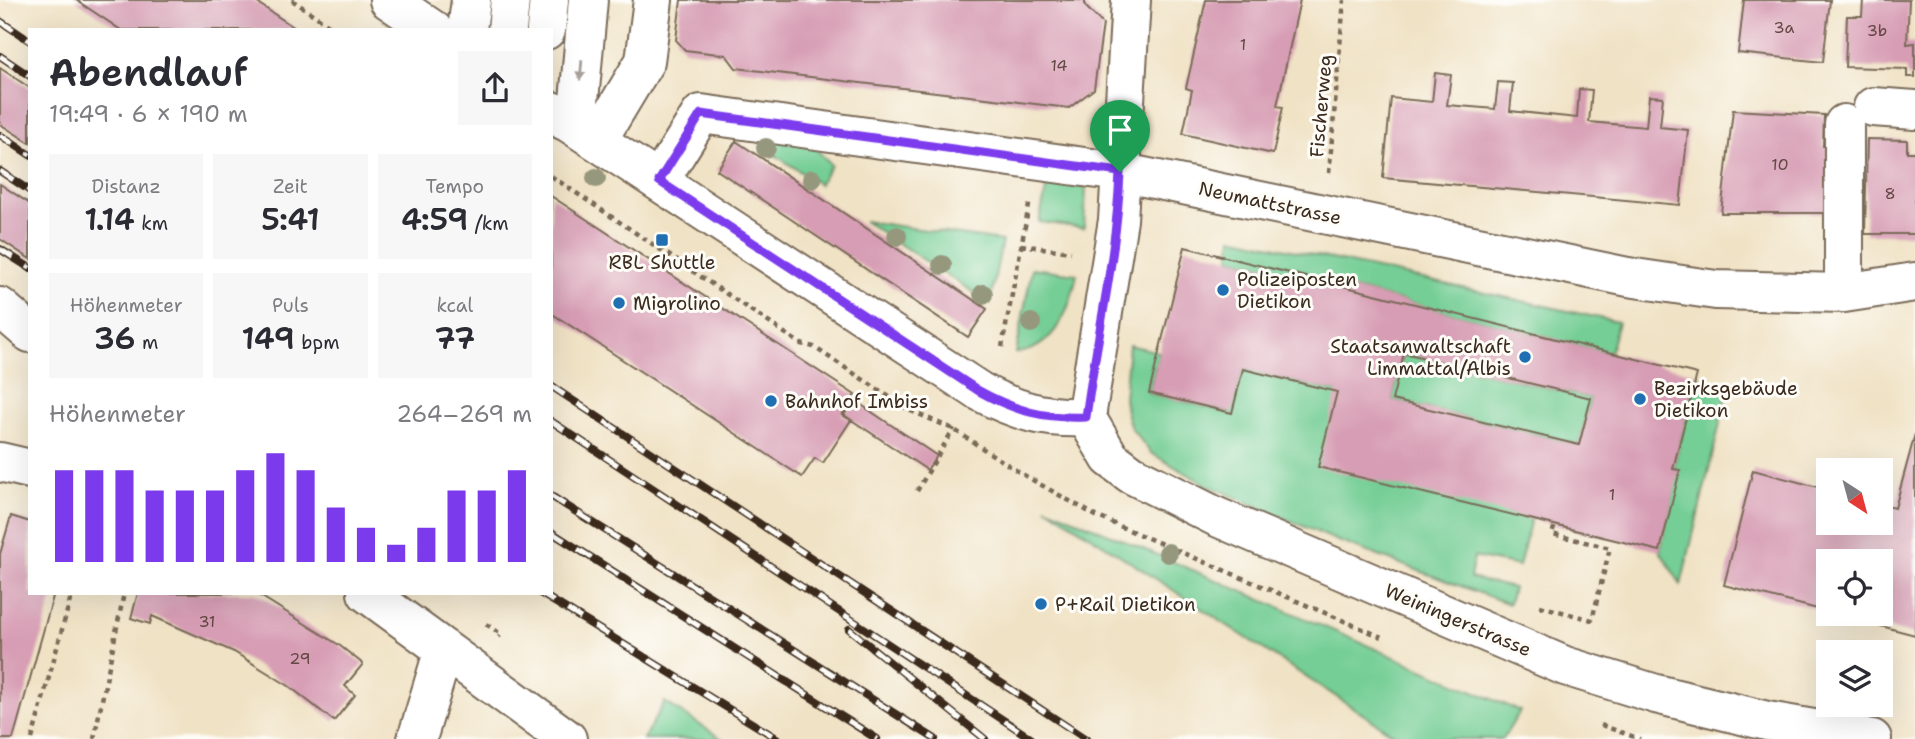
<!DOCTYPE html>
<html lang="de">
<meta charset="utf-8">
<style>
:root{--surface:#fff;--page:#f7f7f7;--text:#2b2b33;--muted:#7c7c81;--accent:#7c3aed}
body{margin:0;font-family:"Shantell Sans",sans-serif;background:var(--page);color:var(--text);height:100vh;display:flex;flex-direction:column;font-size:26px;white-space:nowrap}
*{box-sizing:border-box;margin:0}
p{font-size:23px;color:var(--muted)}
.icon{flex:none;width:38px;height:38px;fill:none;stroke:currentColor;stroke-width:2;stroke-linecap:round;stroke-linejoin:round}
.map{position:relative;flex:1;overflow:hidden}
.panel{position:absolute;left:28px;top:28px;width:525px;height:567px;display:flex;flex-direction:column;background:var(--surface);border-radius:0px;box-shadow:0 7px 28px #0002}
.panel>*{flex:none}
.needle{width:46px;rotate:144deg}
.controls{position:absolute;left:1816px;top:458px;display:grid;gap:14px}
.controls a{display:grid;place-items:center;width:77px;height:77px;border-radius:0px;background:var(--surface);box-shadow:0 7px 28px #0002;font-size:35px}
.pin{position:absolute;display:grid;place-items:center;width:60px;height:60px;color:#fff;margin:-72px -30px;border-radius:50% 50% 50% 0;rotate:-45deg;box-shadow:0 0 7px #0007}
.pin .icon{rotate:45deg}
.round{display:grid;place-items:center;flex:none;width:74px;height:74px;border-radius:0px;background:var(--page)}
.overview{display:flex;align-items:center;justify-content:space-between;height:119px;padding:0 21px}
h1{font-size:38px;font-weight:600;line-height:52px}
.metrics{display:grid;grid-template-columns:repeat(3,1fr);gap:10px;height:119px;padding:7px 21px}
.metrics div{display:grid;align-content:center;border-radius:0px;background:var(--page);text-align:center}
.metrics b{font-size:30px;font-weight:600}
.metrics small{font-size:19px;font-weight:400}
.metrics p{font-size:19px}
.chart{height:196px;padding:14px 21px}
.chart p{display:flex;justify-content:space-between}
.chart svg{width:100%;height:126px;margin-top:7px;stroke:var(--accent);stroke-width:6}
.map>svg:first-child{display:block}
</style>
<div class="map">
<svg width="1915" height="739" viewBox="0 0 1915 739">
<rect width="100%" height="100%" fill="#fdfcf7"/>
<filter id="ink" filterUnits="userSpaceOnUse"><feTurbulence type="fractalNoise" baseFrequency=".0143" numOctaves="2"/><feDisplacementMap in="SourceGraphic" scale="14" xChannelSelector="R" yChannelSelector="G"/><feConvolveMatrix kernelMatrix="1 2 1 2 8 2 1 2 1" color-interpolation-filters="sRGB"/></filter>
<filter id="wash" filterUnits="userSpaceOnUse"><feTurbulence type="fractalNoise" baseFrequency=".00686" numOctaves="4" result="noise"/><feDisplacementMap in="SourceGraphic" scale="28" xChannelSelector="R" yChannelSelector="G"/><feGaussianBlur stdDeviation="1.57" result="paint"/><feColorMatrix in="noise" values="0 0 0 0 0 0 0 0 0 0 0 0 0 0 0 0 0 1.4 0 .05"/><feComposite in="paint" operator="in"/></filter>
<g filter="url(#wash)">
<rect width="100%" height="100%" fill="#f0e2c5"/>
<path fill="#75ce95" stroke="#587c5a" stroke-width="2" d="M764,136L810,142L831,165L819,184L760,145Z
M1049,176L1080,184L1086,190L1084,228L1039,222Z
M864,221L1002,241L990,303Z
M1232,237L1618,322L1610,353L1230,258Z
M1032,268L1077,274C1071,307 1055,350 1016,353Z
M1129,345L1159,352L1149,393L1231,413L1243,369L1337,392L1531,519L1519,566L1474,557L1470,578L1513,588L1509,604L1338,541L1205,484L1151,453L1131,428L1126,412L1124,398Z
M1404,353L1591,398L1579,445L1392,400Z
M1696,377L1729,386L1681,585L1660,551L1679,470L1673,469Z
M1046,507L1520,711L1503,739H1401Z
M665,702L722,739H643Z"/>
<g id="blocks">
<path fill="#d79db4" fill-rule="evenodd" d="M76,0H253L298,30H121Z
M681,0H1085V6L1103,24L1094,89L1069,108L736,68L726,55L685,50L676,40Z
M1206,0H1300L1277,106L1283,107L1273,154L1183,134L1192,90L1186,88Z
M1744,0H1830L1823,62L1738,53Z
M1863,0H1909L1907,44L1915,43V77H1907V69L1845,67L1847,16H1862Z
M0,68L30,88V143L0,124Z
M1435,73L1451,75L1447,105L1495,109L1498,82L1513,83L1510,111L1577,118L1579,89L1592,90L1589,122L1646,127L1649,96L1663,97L1660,127L1688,130L1680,205L1383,178L1391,98L1432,102Z
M1733,110L1824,115L1823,146H1834L1825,213H1721Z
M1867,139L1907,140V152H1915V234H1865Z
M736,141L987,309L968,337L717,170Z
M0,184L30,204V259L0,239Z
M551,196L855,395L842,415L851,420L823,463L815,458L802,477L551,313Z
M1185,247L1697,374L1673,469L1680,470L1660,551L1318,467L1337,392L1243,369L1232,413L1149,393ZM1404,353L1591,398L1579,445L1392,400Z
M854,400L937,456L927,470L844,415Z
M1915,434V635L1839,615L1881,614V562H1829V612L1724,585L1753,470L1829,490V523H1881V505L1895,508Z
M11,516L30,522V593H54L13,739H0V554Z
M138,593H254L262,597L339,645L363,664L345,686L355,695L334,721L289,686L234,652L152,616L150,624L131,618Z"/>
</g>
</g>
<g filter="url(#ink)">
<use href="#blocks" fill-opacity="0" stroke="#7a6a58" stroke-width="2"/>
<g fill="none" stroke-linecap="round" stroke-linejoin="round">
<g stroke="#7a6a58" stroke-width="42">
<path id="minor" d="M389,0L433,30
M467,30L471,0
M507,30L510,0
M546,30L549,0
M1873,107L1915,110
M551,111L979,391C1015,411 1045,419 1086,417
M565,121L579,101L588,0
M597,141L645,61L653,0
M659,181L701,114L1120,172L1628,277L1716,290L1844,293L1915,282
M1844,293V124
M0,307L30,333
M1086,417L1110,458L1131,474L1217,517L1565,666L1656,694L1767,721L1872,739
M1086,417L1118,220L1131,0
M0,462L30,469
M367,593L567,739
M417,739L444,649"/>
</g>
<path stroke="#7a6a58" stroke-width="4.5" stroke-dasharray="5 5" stroke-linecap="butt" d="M292,0L336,30
M1329,173L1344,0
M551,176L801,344L814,347L909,410L953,429L1022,474L1098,517L1382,637
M1021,245L1071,252
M1002,347L1030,200
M917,491L954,428
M1540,606L1592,620L1610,548L1552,534L1555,525
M486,624L501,634L499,637
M1601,725L1640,739
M32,739L72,593
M94,739L124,593"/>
<use href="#minor" stroke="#fff" stroke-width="38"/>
<g stroke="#3b2a1e" stroke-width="8">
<path id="rail" d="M0,21L30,41
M0,56L30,76
M0,135L30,155
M0,171L30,191
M0,249L30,268
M551,386L1086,739
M551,421L1032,739
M551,496L935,739
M551,532L877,739
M540,593L778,739
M849,629L985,739"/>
</g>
<use href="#rail" stroke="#fdfcf7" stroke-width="5" stroke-dasharray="16" stroke-linecap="butt"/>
</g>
<g fill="#96987d">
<circle cx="766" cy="148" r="10"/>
<circle cx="596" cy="178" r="10"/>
<circle cx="812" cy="179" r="10"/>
<circle cx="897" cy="236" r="10"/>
<circle cx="942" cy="265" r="10"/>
<circle cx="983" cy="294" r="10"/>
<circle cx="1031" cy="323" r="10"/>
<circle cx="1168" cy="553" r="10"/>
</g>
<defs><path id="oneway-solid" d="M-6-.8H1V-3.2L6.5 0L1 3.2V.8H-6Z" transform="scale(1.75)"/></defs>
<use fill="#a79f9a" href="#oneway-solid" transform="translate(581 70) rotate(95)"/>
</g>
<g fill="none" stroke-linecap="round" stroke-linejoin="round" filter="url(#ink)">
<g stroke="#fff" stroke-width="14">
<path id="route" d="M701,114L1120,172C1117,255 1097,335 1086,417C1045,419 1015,411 979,391L659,181Z"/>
</g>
<use href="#route" stroke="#7c3aed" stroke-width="9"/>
</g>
<g fill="#1f6fb2" stroke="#fdfcf7" stroke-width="2.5">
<rect x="655" y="233" width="14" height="14" rx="3.5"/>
<circle cx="1223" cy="290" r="7"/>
<circle cx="619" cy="303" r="7"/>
<circle cx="1525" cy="357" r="7"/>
<circle cx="1640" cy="399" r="7"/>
<circle cx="771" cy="401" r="7"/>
<circle cx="1041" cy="604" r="7"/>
</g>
<g text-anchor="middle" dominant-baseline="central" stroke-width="6" stroke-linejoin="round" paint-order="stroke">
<g font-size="16" fill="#624744">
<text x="1784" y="27">3a</text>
<text x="1877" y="30">3b</text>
<text x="1243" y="44">1</text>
<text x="1059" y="65">14</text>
<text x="1780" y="164">10</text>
<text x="1890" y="193">8</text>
<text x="1612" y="494">1</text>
<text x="207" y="621">31</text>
<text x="300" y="658">29</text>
</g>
<g font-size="19" fill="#3b2a1e" stroke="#fdfcf7">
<text transform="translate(1321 106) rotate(-85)">Fischerweg</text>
<text transform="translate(1270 203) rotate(12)">Neumattstrasse</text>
<text transform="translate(1458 620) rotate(23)">Weiningerstrasse</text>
</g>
<g font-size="19" fill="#3b2a1e" stroke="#fdfcf7" text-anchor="start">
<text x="662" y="262" text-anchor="middle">RBL Shuttle</text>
<text x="1237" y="279">Polizeiposten<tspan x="1237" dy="22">Dietikon</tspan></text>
<text x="633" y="303">Migrolino</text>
<text x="1511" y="346" text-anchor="end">Staatsanwaltschaft<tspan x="1511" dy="22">Limmattal/Albis</tspan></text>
<text x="1654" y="388">Bezirksgebäude<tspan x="1654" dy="22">Dietikon</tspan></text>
<text x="785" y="401">Bahnhof Imbiss</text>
<text x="1055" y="604">P+Rail Dietikon</text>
</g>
</g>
</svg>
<div class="controls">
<a><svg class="needle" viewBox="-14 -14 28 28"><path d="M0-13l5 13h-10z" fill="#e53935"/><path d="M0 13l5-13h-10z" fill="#7c7c81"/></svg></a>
<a><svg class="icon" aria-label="locate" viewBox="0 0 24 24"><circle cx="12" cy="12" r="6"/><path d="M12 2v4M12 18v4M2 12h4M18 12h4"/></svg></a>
<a><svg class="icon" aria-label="layers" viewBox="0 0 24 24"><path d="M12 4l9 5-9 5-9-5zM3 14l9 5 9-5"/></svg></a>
</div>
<div class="pin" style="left:1120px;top:172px;background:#1e9e55"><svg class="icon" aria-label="arrive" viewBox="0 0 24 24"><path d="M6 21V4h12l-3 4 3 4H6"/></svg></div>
<section class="panel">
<div class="overview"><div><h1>Abendlauf</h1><p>19:49 · 6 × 190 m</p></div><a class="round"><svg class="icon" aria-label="share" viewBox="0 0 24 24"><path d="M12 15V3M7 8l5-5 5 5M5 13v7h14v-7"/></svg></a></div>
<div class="metrics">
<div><p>Distanz</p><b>1.14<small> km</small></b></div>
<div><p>Zeit</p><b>5:41</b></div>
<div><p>Tempo</p><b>4:59<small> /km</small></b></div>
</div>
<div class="metrics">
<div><p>Höhenmeter</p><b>36<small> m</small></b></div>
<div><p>Puls</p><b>149<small> bpm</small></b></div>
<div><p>kcal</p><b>77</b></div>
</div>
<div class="chart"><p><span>Höhenmeter</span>264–269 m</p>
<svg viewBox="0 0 160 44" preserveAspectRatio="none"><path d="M5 44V12M15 44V12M25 44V12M35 44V19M45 44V19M55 44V19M65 44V12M75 44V6M85 44V12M95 44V25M105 44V32M115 44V38M125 44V32M135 44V19M145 44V19M155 44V12"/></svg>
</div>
</section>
</div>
